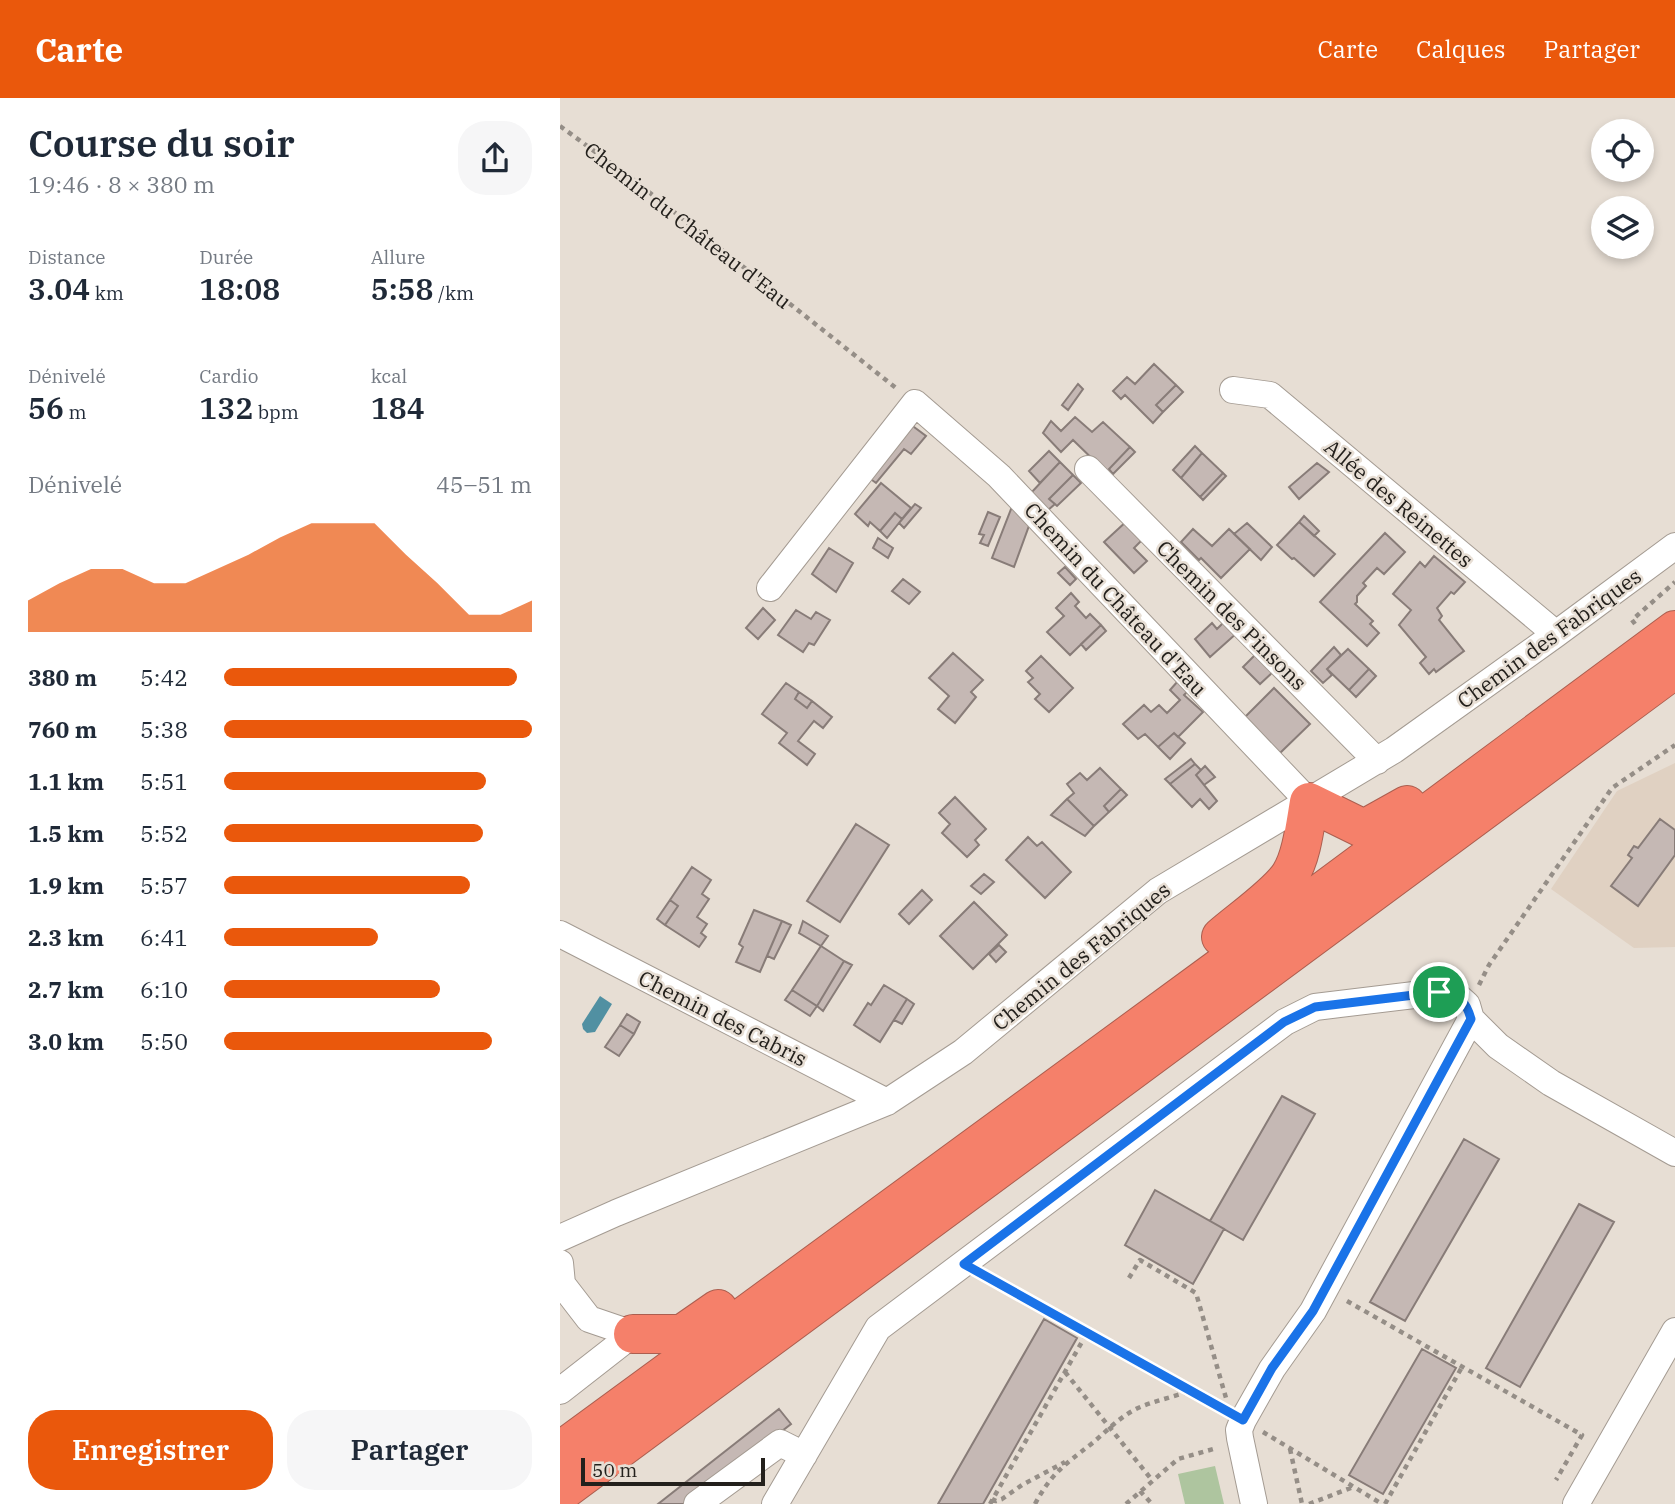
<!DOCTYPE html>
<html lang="fr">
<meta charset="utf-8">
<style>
:root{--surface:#fff;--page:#f6f6f7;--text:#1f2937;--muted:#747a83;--accent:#ea580c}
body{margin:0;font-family:"IBM Plex Serif",serif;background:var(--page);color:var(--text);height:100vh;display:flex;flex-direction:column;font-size:26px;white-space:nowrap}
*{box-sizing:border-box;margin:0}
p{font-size:23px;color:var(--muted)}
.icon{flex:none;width:38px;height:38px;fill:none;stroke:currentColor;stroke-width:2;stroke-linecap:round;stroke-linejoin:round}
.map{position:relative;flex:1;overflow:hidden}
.details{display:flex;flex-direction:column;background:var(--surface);width:560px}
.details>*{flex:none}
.fabs{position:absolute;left:1031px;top:21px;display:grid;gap:14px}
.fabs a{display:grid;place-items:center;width:63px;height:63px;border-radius:50%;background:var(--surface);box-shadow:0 4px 10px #0003;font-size:35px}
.scale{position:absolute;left:21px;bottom:18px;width:184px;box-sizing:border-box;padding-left:7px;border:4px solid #23201c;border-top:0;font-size:19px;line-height:24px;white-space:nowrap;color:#23201c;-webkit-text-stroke:5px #e7ded4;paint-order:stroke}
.pin{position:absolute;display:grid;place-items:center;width:60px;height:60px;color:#fff;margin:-30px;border:4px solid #fff;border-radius:50%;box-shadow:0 2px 7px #0007}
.round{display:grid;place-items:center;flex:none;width:74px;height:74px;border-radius:28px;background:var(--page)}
.headline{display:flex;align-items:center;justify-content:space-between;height:119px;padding:0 28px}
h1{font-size:38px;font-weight:600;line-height:52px}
.figures{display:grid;grid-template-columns:repeat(3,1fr);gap:10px;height:119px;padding:7px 28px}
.figures div{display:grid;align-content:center}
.figures b{font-size:30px;font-weight:600}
.figures small{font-size:19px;font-weight:400}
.figures p{font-size:19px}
.chart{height:196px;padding:14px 28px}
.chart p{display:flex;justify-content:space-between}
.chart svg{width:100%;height:126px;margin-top:7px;fill:var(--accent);opacity:.7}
.primary-button{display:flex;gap:14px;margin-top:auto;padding:14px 28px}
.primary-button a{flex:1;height:80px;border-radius:28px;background:var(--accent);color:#fff;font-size:28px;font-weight:600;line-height:80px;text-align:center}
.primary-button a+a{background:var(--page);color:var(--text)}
ul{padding:0 28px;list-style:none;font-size:23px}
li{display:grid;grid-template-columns:112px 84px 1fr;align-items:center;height:52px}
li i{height:18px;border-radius:9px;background:var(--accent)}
header{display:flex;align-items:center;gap:42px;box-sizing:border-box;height:98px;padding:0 35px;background:var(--accent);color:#fff}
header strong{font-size:33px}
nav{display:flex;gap:38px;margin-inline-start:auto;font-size:24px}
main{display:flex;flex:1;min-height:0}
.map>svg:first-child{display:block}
</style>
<header>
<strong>Carte</strong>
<nav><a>Carte</a><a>Calques</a><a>Partager</a></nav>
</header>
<main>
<section class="details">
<div class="headline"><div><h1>Course du soir</h1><p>19:46 · 8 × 380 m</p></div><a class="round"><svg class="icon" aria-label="share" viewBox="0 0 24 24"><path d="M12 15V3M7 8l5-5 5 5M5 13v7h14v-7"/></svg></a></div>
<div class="figures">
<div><p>Distance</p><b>3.04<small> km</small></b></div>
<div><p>Durée</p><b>18:08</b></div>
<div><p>Allure</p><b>5:58<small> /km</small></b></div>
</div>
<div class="figures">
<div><p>Dénivelé</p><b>56<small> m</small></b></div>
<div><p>Cardio</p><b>132<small> bpm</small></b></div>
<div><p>kcal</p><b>184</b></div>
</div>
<div class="chart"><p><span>Dénivelé</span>45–51 m</p>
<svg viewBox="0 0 160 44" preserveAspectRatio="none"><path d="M0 44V33L10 27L20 22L30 22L40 27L50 27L60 22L70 17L80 11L90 6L100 6L110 6L120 17L130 27L140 38L150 38L160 33V44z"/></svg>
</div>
<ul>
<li><b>380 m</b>5:42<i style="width:95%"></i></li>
<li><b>760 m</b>5:38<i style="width:100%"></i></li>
<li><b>1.1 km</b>5:51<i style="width:85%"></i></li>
<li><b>1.5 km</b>5:52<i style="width:84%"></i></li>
<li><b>1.9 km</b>5:57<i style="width:80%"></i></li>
<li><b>2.3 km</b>6:41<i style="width:50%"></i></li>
<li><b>2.7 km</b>6:10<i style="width:70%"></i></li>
<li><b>3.0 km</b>5:50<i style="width:87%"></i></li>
</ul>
<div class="primary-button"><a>Enregistrer</a><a>Partager</a></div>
</section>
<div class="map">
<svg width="1115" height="1406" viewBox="0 0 1115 1406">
<rect width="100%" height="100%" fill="#e7ded4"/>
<path fill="#e0d1c2" d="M1115,665V849L1074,850L991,791L1057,693Z"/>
<path fill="#aec59f" d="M655,1368L664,1406H625L618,1376Z"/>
<path fill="#5190a2" d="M40,898L52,906L35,934L27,935L23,931L22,926Z"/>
<path fill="#c5b8b4" stroke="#887c78" stroke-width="2" d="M594,266L616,287L596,307L603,314L593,325L565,297L561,301L553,293L567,279L575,286Z
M518,286L523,291L508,312L502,307Z
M616,287L623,294L603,314L596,307Z
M515,319L532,334L543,324L570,349L549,371L553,376L550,378L513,342L501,354L483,335L491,323L501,333Z
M350,326L366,338L351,356L344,351L316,385L308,379Z
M635,348L642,355L621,380L613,372Z
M570,349L575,354L553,376L549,371Z
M489,353L500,364L480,385L469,373Z
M642,355L663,375L640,399L621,380Z
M500,364L513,377L489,401L495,406L487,413L470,396Z
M757,365L769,374L739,401L729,389Z
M663,375L666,378L643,402L640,399Z
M513,377L521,385L497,408L489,401Z
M321,385L351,410L342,421L335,415L320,433L310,424L308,428L295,416Z
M355,406L361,410L344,430L339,425Z
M453,406L474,414L454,469L432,460Z
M428,414L440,419L428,448L420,445L424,437L419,436Z
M335,415L342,421L327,440L320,433Z
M744,418L759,433L754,438L739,424Z
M568,422L585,439L574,450L587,463L574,475L544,444Z
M739,424L775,456L754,478L734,460L732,461L717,447Z
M687,425L712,449L701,462L674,436Z
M633,431L652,448L669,431L690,451L661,480L641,460L639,462L621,444Z
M825,435L845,454L824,476L817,470L803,485L806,488L797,498V504L795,506L813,523L810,526L819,535L807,548L760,504Z
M318,440L333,450L328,460L313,450Z
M269,450L293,465L276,494L252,476Z
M874,458L905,484L894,496L891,494L877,510L882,518L879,522L904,553L876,574L874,571L869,576L860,565L866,559L839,527L851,512L833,496L860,464L865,469Z
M505,469L516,481L510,487L498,475Z
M343,481L360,494L349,506L332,493Z
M511,495L519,504L515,508L526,520L530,516L541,527L510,557L487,534L504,518L496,510Z
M203,510L215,522L198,541L186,530Z
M236,512L251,521L256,514L270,522L254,547L249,545L243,554L218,537Z
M666,522L678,534L650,559L635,541L652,525L657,531Z
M541,527L546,533L526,552L521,546Z
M774,549L781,557L767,571L772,577L763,585L751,573Z
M788,551L809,571L789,592L767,571Z
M698,554L715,572L700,586L683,569Z
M393,555L423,582L411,594L416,599L395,625L378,611L389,598L369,580Z
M481,558L513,590L489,614L475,601L480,596L468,584L473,580L466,573Z
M809,571L816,578L796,599L789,592Z
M618,583L629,592L624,597L643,614L618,639L614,635L598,649L585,636L578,641L563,626L584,607L591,614L599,607L607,615L620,602L610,592Z
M226,585L239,594L235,601L247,610L252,603L272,619L263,630L254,623L238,643L255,656L247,667L219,645L227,635L202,616Z
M714,590L750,626L720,655L685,619Z
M239,594L252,603L247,610L235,601Z
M614,635L625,645L610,661L598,649Z
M631,661L635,666L610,686L605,681Z
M635,666L641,672L636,677L657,703L649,711L640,701L632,709L610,686Z
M645,668L655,679L644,687L636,677Z
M540,670L561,691L544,708L549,714L534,728L507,701L514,695L507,686L520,675L527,682Z
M561,691L567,697L549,714L544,708Z
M395,699L426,731L415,742L419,747L407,759L382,735L390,726L379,715Z
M507,701L534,728L525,738L491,717Z
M1100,721L1115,732V757L1078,808L1051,788L1072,760L1068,757L1074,748L1078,750Z
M296,726L329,747L280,824L247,803Z
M468,739L477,748L482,744L511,774L485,800L446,762Z
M132,769L151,782L142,796L149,801L137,819L147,826L141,835L146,839L139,849L105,827L118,808L110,802Z
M424,776L434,784L421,796L411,788Z
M362,792L372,802L349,826L339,816Z
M110,802L118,808L105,827L97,821Z
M414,804L447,837L413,871L380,838Z
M194,812L222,823L200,874L176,864L183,849L179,846Z
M222,823L231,827L214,861L207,858Z
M243,823L268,838L261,848L239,835Z
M439,847L446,854L436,864L429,856Z
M261,848L284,863L257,908L232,892Z
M284,863L292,867L263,913L257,908Z
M324,887L347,901L320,944L294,927L308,905L311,907Z
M232,892L257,908L250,918L225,902Z
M347,901L354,906L342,926L334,922Z
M67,916L80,924L74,936L60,927Z
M60,927L74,936L59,958L45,949Z
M722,998L755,1016L683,1142L650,1123Z
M904,1041L939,1061L845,1223L810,1204Z
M595,1092L664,1131L633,1186L565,1147Z
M1019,1106L1054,1124L960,1289L926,1270Z
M484,1221L517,1240L423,1406H378Z
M862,1251L896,1270L823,1396L789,1377Z
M219,1311L231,1326L128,1406H98Z"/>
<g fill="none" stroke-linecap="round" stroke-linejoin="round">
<g stroke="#a49b92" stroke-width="28">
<path id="minor" d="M673,292L710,297L996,536
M528,371L817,663
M210,490L355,305L439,378L749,704
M0,836L327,1004
M0,1140L56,1115L327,1004L403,954L598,793L834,652L996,536L1115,448
M0,1165L2,1186L29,1221L73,1236
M0,1293L73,1236
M137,1406L220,1345L244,1357
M215,1406L318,1230L725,924L755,909L879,894L897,898L907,907L911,921L938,948L991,985L1115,1055
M694,1406L680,1340L679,1332L683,1322L712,1271L753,1213L911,921
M1016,1406L1115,1233"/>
</g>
<g stroke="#ac5e4f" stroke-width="40">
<path id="highway" d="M661,839C679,823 717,797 730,777C742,758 745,727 749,704L804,731L847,707
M73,1236H122L158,1211
M0,1353L658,871L1115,532
M0,1395L1115,571"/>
</g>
<path stroke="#958e87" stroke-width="4.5" stroke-dasharray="5 5" stroke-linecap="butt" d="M0,28L75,83L336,290
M1075,526L1072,522L1115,484
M919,887L929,867L1052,690L1115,647
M426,1178L662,1311
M569,1180L580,1162L636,1195L666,1300
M787,1203L1022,1337L996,1382
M505,1274L592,1382
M703,1334L822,1406
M730,1351L742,1406
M580,1393L592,1406
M432,1401L436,1403L442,1401L462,1387L505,1364
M430,1406L527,1235
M475,1406C491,1376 504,1367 530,1347C546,1334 559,1319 578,1310C594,1303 613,1299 630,1293
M566,1406L618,1361L657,1350
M749,1406L793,1389
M825,1406L902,1269"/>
<use href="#minor" stroke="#fff" stroke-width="26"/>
<use href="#highway" stroke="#f5806a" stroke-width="38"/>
</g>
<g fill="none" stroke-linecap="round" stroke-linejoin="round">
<g stroke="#fff" stroke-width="14">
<path id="route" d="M879,894C899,899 905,900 911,921L753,1213L712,1270L683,1322L404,1166L724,924L755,909Z"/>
</g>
<use href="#route" stroke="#1a73e8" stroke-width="9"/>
</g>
<g text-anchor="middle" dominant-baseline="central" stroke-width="5" stroke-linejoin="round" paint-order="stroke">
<g font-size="21" fill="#23201c" stroke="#e7ded4">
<text transform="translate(128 127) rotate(38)">Chemin du Château d'Eau</text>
<text transform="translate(839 405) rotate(40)">Allée des Reinettes</text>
<text transform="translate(556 501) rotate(47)">Chemin du Château d'Eau</text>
<text transform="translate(672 517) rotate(45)">Chemin des Pinsons</text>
<text transform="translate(989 540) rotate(-36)">Chemin des Fabriques</text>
<text transform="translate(521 858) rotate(-39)">Chemin des Fabriques</text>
<text transform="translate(163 920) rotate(27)">Chemin des Cabris</text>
</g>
</g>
</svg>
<div class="fabs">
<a><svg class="icon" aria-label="locate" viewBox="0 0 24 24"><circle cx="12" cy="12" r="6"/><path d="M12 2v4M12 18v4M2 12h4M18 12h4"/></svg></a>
<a><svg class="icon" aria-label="layers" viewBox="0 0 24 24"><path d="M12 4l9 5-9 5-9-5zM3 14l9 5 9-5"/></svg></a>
</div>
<div class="scale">50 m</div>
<div class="pin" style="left:879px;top:894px;background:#1e9e55"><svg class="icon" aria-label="arrive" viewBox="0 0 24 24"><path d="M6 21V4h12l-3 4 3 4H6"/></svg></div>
</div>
</main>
